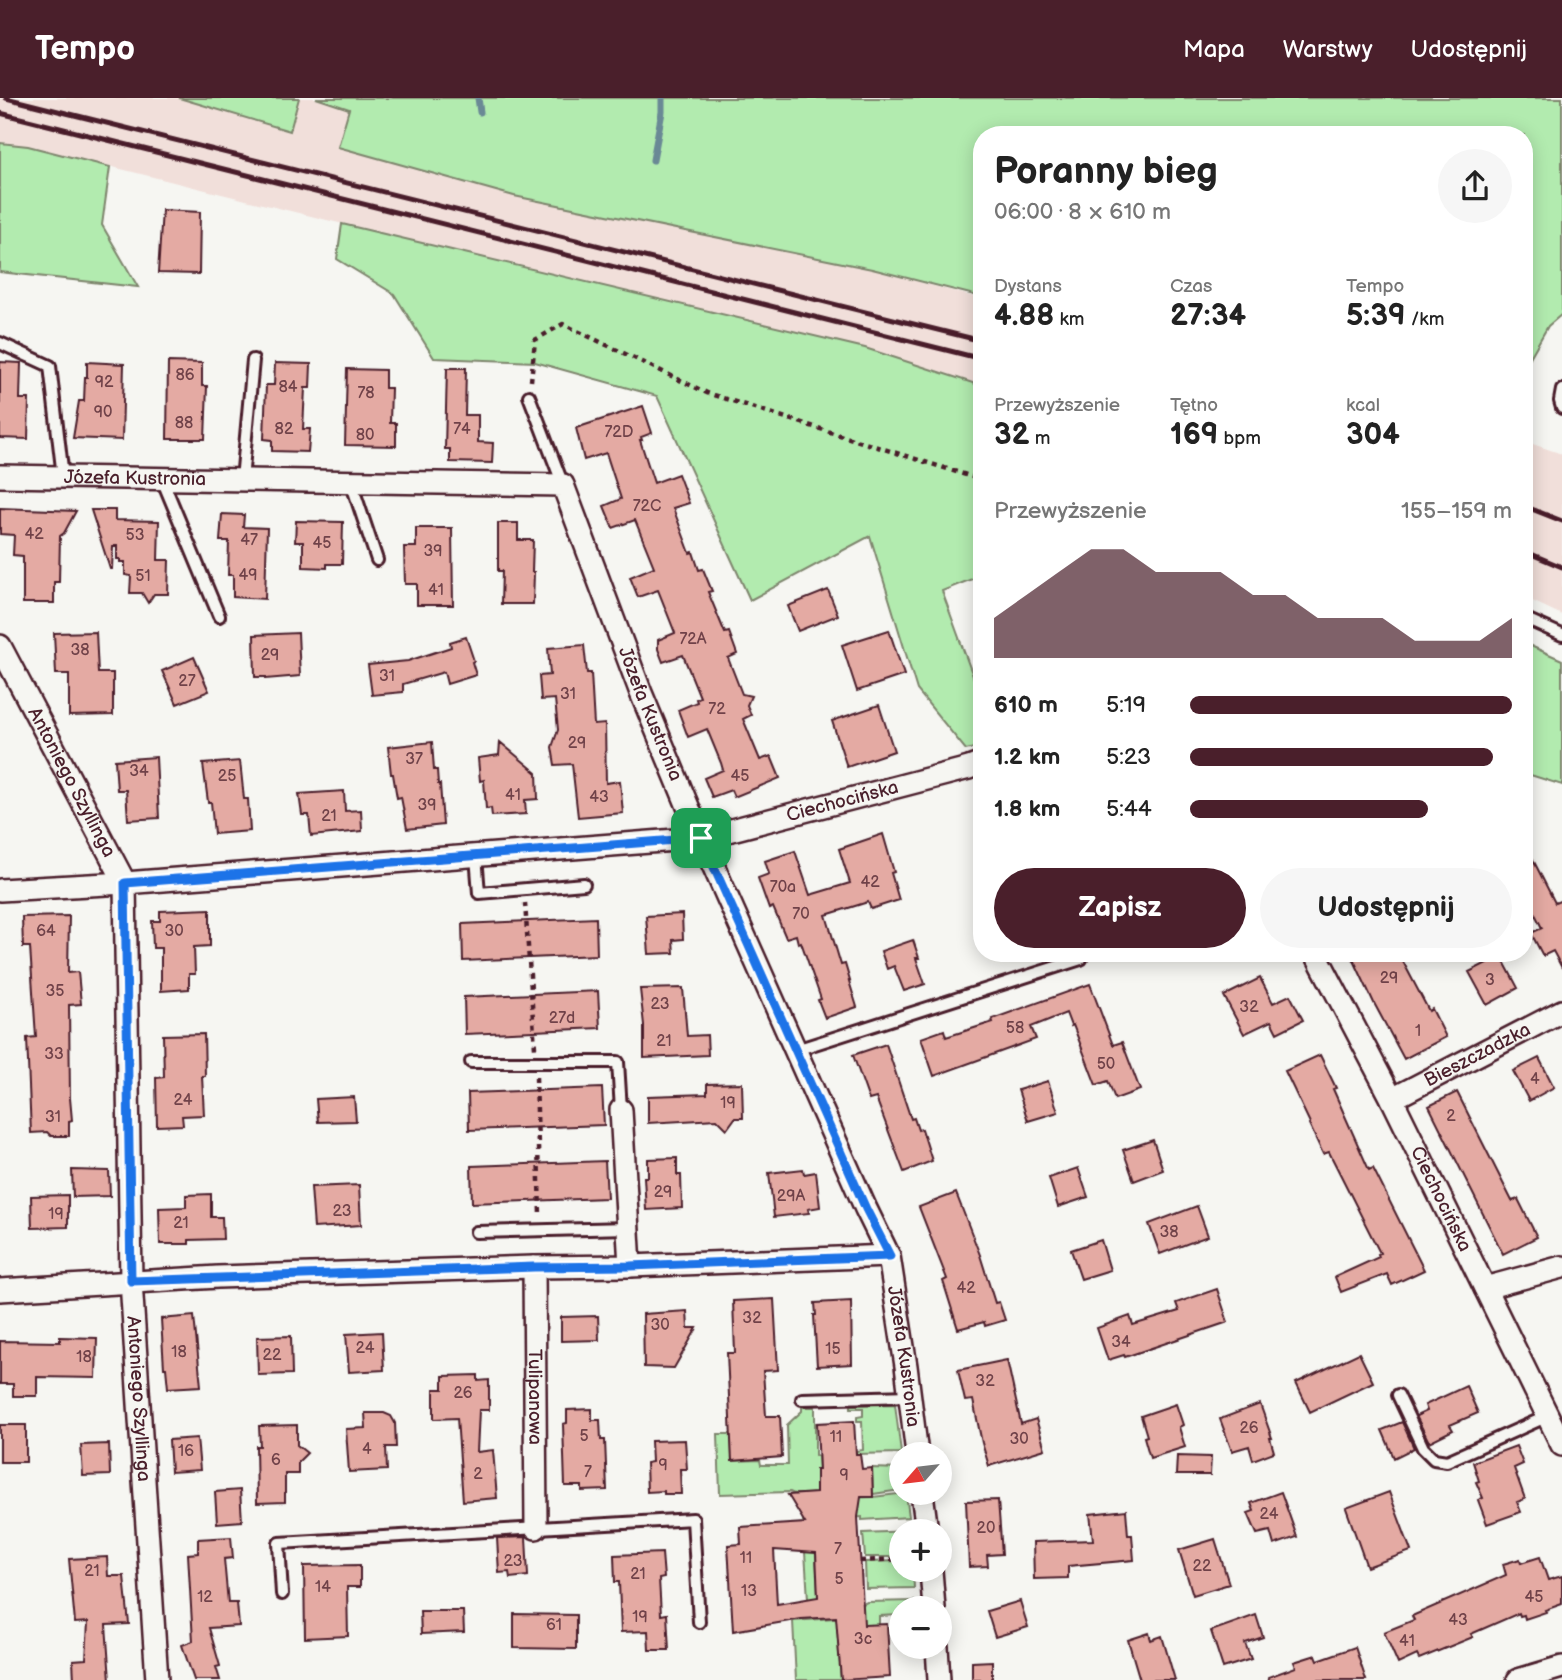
<!DOCTYPE html>
<html lang="pl">
<meta charset="utf-8">
<style>
:root{--surface:#fff;--page:#f6f6f6;--text:#222;--muted:#767676;--accent:#4a1f2b}
body{margin:0;font-family:"Balsamiq Sans",sans-serif;background:var(--page);color:var(--text);height:100vh;display:flex;flex-direction:column;font-size:26px;white-space:nowrap}
*{box-sizing:border-box;margin:0}
p{font-size:23px;color:var(--muted)}
.icon{flex:none;width:38px;height:38px;fill:none;stroke:currentColor;stroke-width:2;stroke-linecap:round;stroke-linejoin:round}
.map{position:relative;flex:1;overflow:hidden}
.panel{position:absolute;left:973px;top:28px;width:560px;height:836px;display:flex;flex-direction:column;background:var(--surface);border-radius:28px;box-shadow:0 4px 18px #0003}
.panel>*{flex:none}
.needle{width:46px;rotate:242deg}
.controls{position:absolute;left:889px;top:1344px;display:grid;gap:14px}
.controls a{display:grid;place-items:center;width:63px;height:63px;border-radius:50%;background:var(--surface);box-shadow:0 4px 18px #0003;font-size:35px}
.pin{position:absolute;display:grid;place-items:center;width:60px;height:60px;color:#fff;margin:-30px;border-radius:14px;box-shadow:0 4px 10px #0006}
.round{display:grid;place-items:center;flex:none;width:74px;height:74px;border-radius:37px;background:var(--page)}
.headline{display:flex;align-items:center;justify-content:space-between;height:119px;padding:0 21px}
h1{font-size:38px;font-weight:700;line-height:52px}
.figures{display:grid;grid-template-columns:repeat(3,1fr);gap:10px;height:119px;padding:7px 21px}
.figures div{display:grid;align-content:center}
.figures b{font-size:30px;font-weight:700}
.figures small{font-size:19px;font-weight:400}
.figures p{font-size:19px}
.chart{height:196px;padding:14px 21px}
.chart p{display:flex;justify-content:space-between}
.chart svg{width:100%;height:126px;margin-top:7px;fill:var(--accent);opacity:.7}
.primary-button{display:flex;gap:14px;margin-top:auto;padding:14px 21px}
.primary-button a{flex:1;height:80px;border-radius:42px;background:var(--accent);color:#fff;font-size:28px;font-weight:700;line-height:80px;text-align:center}
.primary-button a+a{background:var(--page);color:var(--text)}
ul{padding:0 21px;list-style:none;font-size:23px}
li{display:grid;grid-template-columns:112px 84px 1fr;align-items:center;height:52px}
li i{height:18px;border-radius:9px;background:var(--accent)}
header{display:flex;align-items:center;gap:42px;box-sizing:border-box;height:98px;padding:0 35px;background:var(--accent);color:#fff}
header strong{font-size:33px}
nav{display:flex;gap:38px;margin-inline-start:auto;font-size:24px}
.map>svg:first-child{display:block}
</style>
<header>
<strong>Tempo</strong>
<nav><a>Mapa</a><a>Warstwy</a><a>Udostępnij</a></nav>
</header>
<div class="map">
<svg width="1562" height="1582" viewBox="0 0 1562 1582">
<rect width="100%" height="100%" fill="#f6f6f2"/>
<filter id="ink" filterUnits="userSpaceOnUse"><feTurbulence type="fractalNoise" baseFrequency=".0143" numOctaves="2"/><feDisplacementMap in="SourceGraphic" scale="14" xChannelSelector="R" yChannelSelector="G"/><feConvolveMatrix kernelMatrix="1 2 1 2 8 2 1 2 1" color-interpolation-filters="sRGB"/></filter>
<g filter="url(#ink)">
<path fill="#f1dfda" d="M0,0H179L290,33L299,0H316L349,11L339,49L514,98L872,171L982,201V288L865,250L436,149L28,48L0,45Z
M1524,343L1562,356V517L1524,499Z"/>
<path fill="#b2ebaf" stroke="#7e856d" stroke-width="2" d="M179,0H299L290,33Z
M316,0H1562V216L1548,228L1524,270V37H982V199L872,171L514,98L338,49L349,11Z
M0,45L28,48L110,69L102,127L138,189L0,174Z
M342,126L865,250L982,288V477L942,493L982,603V648L966,652L917,592L870,438L750,502L657,298L535,264L434,260L394,196L337,161Z
M1524,545L1562,562V687L1524,675Z
M895,1306L901,1355L856,1356V1353L863,1352L862,1323H857V1319L863,1318V1310H851V1307Z
M802,1309H815V1357L818,1358L819,1372L816,1373L820,1401L873,1399L906,1395L909,1419L862,1422V1419L803,1423L802,1409L805,1402L801,1396H794L790,1394L720,1396L718,1336H731L732,1363L760,1362L761,1367H788L787,1327L802,1313Z
M872,1370L901,1371V1392L873,1396Z
M901,1433V1459H865L863,1435L910,1433Z
M815,1440L818,1498L822,1500L808,1501L805,1454Z
M901,1463V1472H913L914,1490L866,1491L865,1464Z
M915,1503V1510H901V1517L879,1518V1527L837,1529L841,1582H796L793,1523L836,1520L835,1519L867,1504Z"/>
<g fill="none" stroke-linecap="round" stroke-linejoin="round">
<path stroke="#6a8995" stroke-width="7" d="M478,0L480,14
M653,62L662,14V0"/>
</g>
<path fill="#e4aaa3" stroke="#4a1f2b" stroke-width="2" fill-rule="evenodd" d="M162,112L200,114L199,176L158,175Z
M0,264L21,265L20,301H29L28,341L0,340Z
M87,264L124,266L122,342L73,340L79,303H84L85,279H87Z
M168,264L202,265V288H207L205,341H167Z
M275,265L311,266L310,290H305L303,331H310L308,354L272,353V342L264,341L266,287H274Z
M447,270H466L465,317H478V344L493,345L492,365L450,364V351H445Z
M347,271L385,272V290H391L390,325H396V348L345,347Z
M643,308L652,335L641,339L642,342H640L654,385L678,376L689,405L673,410L690,455L693,454L699,472L703,471L712,493L708,494L725,535L729,534L737,556L728,560L742,596L751,598L747,607L751,617L743,621L760,662L771,658L780,680L734,699L731,692L712,699L704,680L723,672L721,665L707,631L688,639L678,612L697,604L696,601L700,599L683,557L663,564L658,551V542L675,535L658,492L638,499L630,479L654,469L635,422L613,430L604,408L621,401L606,355L584,362L576,330Z
M0,410L76,413L64,435L60,438L59,484H54V505H23V458L13,457L14,437L0,436Z
M91,412H115V422L159,423L158,462H169L168,496H154L148,505L142,495H130L131,478L125,477V464H120V461H117V448H113L112,471H110Z
M222,416L244,417L243,429L267,430L265,501L233,499V477H228L229,443H220Z
M296,423L343,424L342,466H327V470L303,469V444H295Z
M498,425H518V442H533L532,474H534L533,506H501L502,473H498Z
M416,430H452L453,507H417V486H405L404,449H416Z
M828,492L838,517L798,533L788,508Z
M889,532L904,577L857,593L842,547Z
M96,534L98,575H113V617L69,618V576H56L54,535Z
M298,535L300,578L266,581V579H255L254,537Z
M466,539L474,563L472,564L476,577L447,586L444,574L403,586V594L372,597L368,567L408,563L451,549L450,544Z
M584,547L587,575H591L594,627L605,626L606,685L620,683L623,715L578,719L572,666L555,667L552,649L558,632L555,601L541,602L539,578L550,577L548,550Z
M194,559L209,593L177,606L162,573Z
M879,607L894,653L847,669L832,623Z
M432,644L434,672H437L438,686H440L443,727L407,731L401,699L397,700L393,676H391L388,649Z
M500,644L537,675L538,701L525,702L526,716L492,718L491,710L486,711L484,682L480,683L478,660L499,657Z
M156,659L159,720L128,722L126,692H117L115,662Z
M240,663L244,701H248L250,733L214,736L211,704H208L203,666Z
M344,693L345,713L361,712L362,733L311,738L309,717H302L299,696Z
M883,736L894,774L891,775L899,802L871,811L868,804L826,817L841,867L845,866L850,883H849L857,909L825,920L818,902L821,901L801,844L798,845L796,837L786,840L773,809L769,811L758,780L769,776L765,763L795,753L810,797L850,785L839,751Z
M1524,744L1555,805L1562,802V870L1553,853L1543,858L1531,835L1542,830L1524,794Z
M210,811V848L194,849L195,876H189V891L161,893V850H153L152,823H160V813Z
M682,816L683,841L673,842L674,855L649,856L646,818Z
M69,818L68,875L78,874L81,906L69,907L70,1000L72,1022L69,1023V1038H51L47,1034L31,1035L27,940L36,939L30,849H23L22,819Z
M596,820L597,857L463,863L462,826Z
M913,842L919,860H916L925,886L904,893L894,868L887,871L881,853Z
M1351,856H1399L1429,913L1432,911L1446,939L1404,961L1374,905Z
M1486,856H1500L1518,890L1487,907L1469,874L1487,865Z
M1260,880L1273,905L1290,897L1303,922L1277,935L1271,923L1244,936L1224,898Z
M1090,886L1113,947L1122,944L1140,992L1115,1001L1108,983L1096,987L1073,927L1071,928L1066,915L1031,929L1036,941L934,978L921,940L944,932L946,939L993,924L992,921Z
M683,890L687,938L707,937L708,957L644,960V927L640,891Z
M598,893L600,930L465,936L464,899Z
M204,936L205,978H202L204,1017L182,1018L183,1027L157,1028L156,980L164,979L163,937Z
M886,946L911,1021L914,1020L918,1032L922,1031L932,1063L904,1074L876,1000L869,1002L853,957Z
M1320,957L1336,990L1333,991L1369,1072L1373,1070L1424,1172L1392,1187L1387,1176L1341,1194L1335,1179L1379,1159L1378,1156L1380,1155L1329,1054L1323,1056L1309,1026L1310,1025L1285,973Z
M1539,960L1554,989L1529,1003L1513,973Z
M1048,983L1058,1014L1028,1023L1018,992Z
M742,985L743,1020H735L727,1031L717,1021L648,1025V998L707,996V986Z
M602,990L604,1027L469,1032L468,995Z
M1457,994L1512,1103L1518,1101L1537,1139L1503,1156L1429,1008Z
M354,999L356,1023L318,1024L316,1001Z
M1153,1042L1163,1072L1134,1083L1123,1052Z
M677,1060V1077H681L682,1110L646,1112L644,1079H648V1061Z
M605,1063L607,1100L472,1105L471,1068Z
M1078,1070L1088,1099L1058,1109L1049,1080Z
M803,1071L804,1076L816,1074L820,1109L808,1111L809,1115L774,1119L769,1075Z
M72,1072L109,1073L110,1098L73,1099Z
M359,1087L361,1127L314,1130L311,1089Z
M956,1095L980,1157L995,1205L999,1204L1005,1222L985,1228L984,1224L958,1231L943,1183L947,1181L919,1109Z
M211,1096V1119H222L223,1141L189,1142V1146H160L159,1110L186,1109V1097Z
M68,1097V1129L32,1130L31,1098Z
M1197,1108L1208,1138L1160,1156L1149,1126Z
M1101,1142L1110,1172L1081,1181L1071,1152Z
M1217,1191L1228,1224L1125,1259L1124,1257L1108,1262L1097,1230L1130,1218L1133,1227L1179,1213L1176,1205Z
M774,1201L778,1272L763,1273L766,1318H780L782,1359L732,1363L727,1255H735L733,1203Z
M851,1203L852,1266L817,1268L814,1217H816L815,1205Z
M687,1213L688,1230H697L674,1270L644,1269L643,1216Z
M194,1218L201,1288L168,1290L166,1270H164L161,1221Z
M598,1218L599,1242L561,1243V1219Z
M382,1234L384,1272L349,1274L346,1236Z
M291,1238L292,1276L258,1277L257,1239Z
M60,1239L97,1240L96,1280L37,1279V1298H13V1286H0V1243L60,1244Z
M1359,1255L1373,1284L1310,1314L1296,1285Z
M1007,1262L1021,1326L1036,1321L1045,1351L989,1368L982,1345L973,1302L965,1303L958,1272Z
M478,1277V1283L489,1282V1312H479L477,1354L493,1352L497,1400L463,1403L457,1320L434,1321V1291H443V1278Z
M1466,1288L1478,1315L1450,1327L1453,1332L1429,1344L1416,1318L1427,1313L1425,1307Z
M1176,1306L1183,1327L1179,1329L1185,1349L1150,1360L1144,1339L1147,1338L1141,1318Z
M1260,1306L1272,1340H1270L1274,1354L1253,1362L1249,1348L1232,1353L1220,1321Z
M592,1311V1322H600L601,1342H605L607,1392L582,1393V1388H565L563,1326L567,1325V1312Z
M365,1315H384L391,1318L395,1325L396,1349H386L387,1372L349,1374L346,1331L366,1330Z
M854,1323L856,1356H860L862,1371L872,1370L873,1399H861L858,1419L864,1527L887,1526L890,1579L841,1582L836,1519L801,1521L733,1533L728,1447L741,1446L740,1429L805,1425L788,1397L816,1395V1372H819L817,1325ZM774,1452L816,1455L818,1499L777,1506Z
M1402,1324L1414,1350L1394,1360L1382,1332Z
M0,1327H26V1364H0Z
M297,1327V1347L307,1355L298,1364V1376H285V1404L257,1405L256,1348H260L259,1328Z
M197,1340L200,1372L171,1374L169,1342Z
M685,1342L687,1371H680L681,1396H664V1393L647,1394L646,1365L652,1364L651,1343Z
M109,1346L110,1377L83,1378L81,1347Z
M1516,1348L1523,1366L1514,1370L1525,1401L1517,1404L1521,1414L1487,1426L1478,1402L1483,1400L1476,1384L1479,1383L1473,1364Z
M1177,1358L1211,1359L1210,1377H1176Z
M240,1392L242,1423L217,1425L215,1394Z
M1281,1394L1297,1439L1274,1447L1270,1433L1257,1436L1248,1415L1254,1413L1251,1405Z
M1389,1394L1411,1453L1367,1469L1346,1410Z
M998,1402L1002,1456L987,1457L988,1468L969,1469L966,1403Z
M1126,1412L1128,1437H1132L1134,1462L1068,1468V1480L1034,1481L1033,1444L1093,1442L1090,1416Z
M231,1439L233,1460L224,1461L228,1505H237L239,1528L209,1530L220,1568L216,1569L220,1582H194L182,1547L193,1543L188,1456L198,1455V1441Z
M526,1439L528,1478L510,1480L509,1474L499,1475L497,1440Z
M1215,1441L1229,1486L1193,1497L1179,1452Z
M662,1455L664,1480L659,1481L661,1517L667,1516L669,1552H649L648,1533L621,1534L619,1484H615L614,1457Z
M107,1459L108,1478H124L129,1526L106,1527L110,1582H74L73,1562L86,1561L88,1524L75,1525L69,1461Z
M1540,1459L1548,1482L1562,1478V1506L1545,1512L1546,1514L1525,1521L1524,1517L1520,1518L1519,1515L1471,1536L1473,1539L1419,1561L1417,1557L1398,1566L1384,1534L1414,1522L1412,1518L1506,1477L1503,1466L1520,1461L1521,1465Z
M360,1467V1489H347L348,1538L305,1540L304,1468Z
M1020,1503L1028,1529L995,1539L987,1513Z
M420,1513H463L464,1534L421,1536Z
M514,1516L576,1517V1551L514,1550Z
M1256,1517L1263,1539L1245,1545L1251,1561L1223,1570L1211,1533Z
M1149,1535L1151,1542L1162,1538L1175,1582H1140L1128,1542Z
M1355,1549L1366,1582H1269L1268,1579L1296,1569L1294,1564L1316,1557L1318,1562Z
M992,1563V1582H972V1564Z"/>
<g fill="none" stroke-linecap="round" stroke-linejoin="round">
<g stroke="#4a1f2b" stroke-width="16">
<path id="service" d="M0,245L50,268L63,379
M1562,292L1560,303L1562,310
M529,298L563,387
M162,381L219,518
M242,382L253,262
M351,384L377,462
M1524,520L1562,537
M476,758L479,795L584,786
M796,952L1081,861
M471,964H618L621,1012
M476,1134L628,1130
M1398,1297L1423,1350L1434,1361L1447,1363L1548,1318
M802,1301L910,1298
M282,1496L279,1445L693,1421L699,1524"/>
</g>
<g stroke="#4a1f2b" stroke-width="26">
<g id="minor">
<path id="s1" d="M0,378L563,387L641,595L701,740L866,1111L889,1158L906,1268L917,1356"/>
<path id="s2" d="M0,548L125,785L131,1183L157,1582"/>
<path id="s3" d="M0,792L125,785L701,740L969,670L982,665"/>
<path id="s4" d="M1316,856L1392,1001L1562,1347"/>
<path id="s5" d="M1392,1001L1562,913"/>
<path d="M621,1012L630,1168"/>
<path id="s6" d="M534,1169L536,1430"/>
<path d="M1485,1190L1562,1169"/>
<path d="M0,1192L218,1179L534,1169L630,1168L889,1158"/>
<path d="M922,1395L927,1433"/>
<path d="M931,1472L934,1510"/>
<path d="M937,1549L939,1582"/>
<path d="M1518,1582L1562,1569"/>
</g>
</g>
<path stroke="#4a1f2b" stroke-width="4.5" stroke-dasharray="5 5" stroke-linecap="butt" d="M531,283L535,242L563,226L707,295L982,382
M525,805L535,950
M536,979L540,1117
M860,1463L901,1461"/>
<use href="#service" stroke="#f6f6f2" stroke-width="10"/>
<use href="#minor" stroke="#f6f6f2" stroke-width="21"/>
<path stroke="#4a1f2b" stroke-width="5" d="M6,0L982,243
M0,15L982,261
M1524,408L1562,423
M1524,453L1562,469"/>
</g>
</g>
<g fill="none" stroke-linecap="round" stroke-linejoin="round" filter="url(#ink)">
<g stroke="#fff" stroke-width="14">
<path id="route" d="M701,740L866,1111L890,1158L630,1168L534,1169L131,1183L125,785Z"/>
</g>
<use href="#route" stroke="#1a73e8" stroke-width="9"/>
</g>
<g text-anchor="middle" dominant-baseline="central" stroke-width="7" stroke-linejoin="round" paint-order="stroke">
<g font-size="16" fill="#704249">
<text x="185" y="277">86</text>
<text x="104" y="284">92</text>
<text x="288" y="289">84</text>
<text x="366" y="295">78</text>
<text x="103" y="314">90</text>
<text x="184" y="325">88</text>
<text x="284" y="331">82</text>
<text x="462" y="331">74</text>
<text x="619" y="334">72D</text>
<text x="365" y="337">80</text>
<text x="647" y="408">72C</text>
<text x="34" y="436">42</text>
<text x="135" y="437">53</text>
<text x="249" y="442">47</text>
<text x="322" y="445">45</text>
<text x="433" y="453">39</text>
<text x="248" y="477">49</text>
<text x="143" y="478">51</text>
<text x="436" y="492">41</text>
<text x="693" y="541">72A</text>
<text x="80" y="552">38</text>
<text x="270" y="557">29</text>
<text x="387" y="578">31</text>
<text x="187" y="583">27</text>
<text x="568" y="596">31</text>
<text x="717" y="611">72</text>
<text x="577" y="645">29</text>
<text x="414" y="661">37</text>
<text x="139" y="673">34</text>
<text x="227" y="678">25</text>
<text x="740" y="678">45</text>
<text x="513" y="697">41</text>
<text x="599" y="699">43</text>
<text x="427" y="707">39</text>
<text x="329" y="718">21</text>
<text x="870" y="784">42</text>
<text x="783" y="789">70a</text>
<text x="801" y="816">70</text>
<text x="46" y="833">64</text>
<text x="174" y="833">30</text>
<text x="1389" y="880">29</text>
<text x="1490" y="882">3</text>
<text x="55" y="893">35</text>
<text x="660" y="906">23</text>
<text x="1249" y="909">32</text>
<text x="562" y="920">27d</text>
<text x="1015" y="930">58</text>
<text x="1418" y="933">1</text>
<text x="664" y="943">21</text>
<text x="54" y="956">33</text>
<text x="1106" y="966">50</text>
<text x="1535" y="981">4</text>
<text x="183" y="1002">24</text>
<text x="728" y="1005">19</text>
<text x="1451" y="1018">2</text>
<text x="53" y="1019">31</text>
<text x="663" y="1094">29</text>
<text x="791" y="1098">29A</text>
<text x="342" y="1113">23</text>
<text x="56" y="1116">19</text>
<text x="181" y="1125">21</text>
<text x="1169" y="1134">38</text>
<text x="966" y="1190">42</text>
<text x="752" y="1220">32</text>
<text x="660" y="1227">30</text>
<text x="1121" y="1244">34</text>
<text x="365" y="1250">24</text>
<text x="833" y="1251">15</text>
<text x="179" y="1254">18</text>
<text x="272" y="1257">22</text>
<text x="84" y="1259">18</text>
<text x="985" y="1283">32</text>
<text x="463" y="1295">26</text>
<text x="1249" y="1330">26</text>
<text x="584" y="1338">5</text>
<text x="836" y="1339">11</text>
<text x="1019" y="1341">30</text>
<text x="367" y="1351">4</text>
<text x="186" y="1353">16</text>
<text x="276" y="1362">6</text>
<text x="663" y="1367">9</text>
<text x="588" y="1374">7</text>
<text x="478" y="1376">2</text>
<text x="844" y="1377">9</text>
<text x="1269" y="1416">24</text>
<text x="986" y="1430">20</text>
<text x="838" y="1451">7</text>
<text x="746" y="1460">11</text>
<text x="513" y="1463">23</text>
<text x="1202" y="1468">22</text>
<text x="92" y="1473">21</text>
<text x="638" y="1476">21</text>
<text x="839" y="1481">5</text>
<text x="323" y="1489">14</text>
<text x="749" y="1493">13</text>
<text x="205" y="1499">12</text>
<text x="1534" y="1499">45</text>
<text x="640" y="1519">19</text>
<text x="1458" y="1522">43</text>
<text x="554" y="1527">61</text>
<text x="863" y="1541">3c</text>
<text x="1407" y="1543">41</text>
</g>
<g font-size="19" fill="#4a1f2b" stroke="#f6f6f2">
<text stroke="none"><textPath href="#s1" startOffset="135">Józefa Kustronia</textPath></text>
<text stroke="none"><textPath href="#s1" startOffset="808">Józefa Kustronia</textPath></text>
<text stroke="none"><textPath href="#s2" startOffset="154">Antoniego Szyllinga</textPath></text>
<text stroke="none"><textPath href="#s3" startOffset="849">Ciechocińska</textPath></text>
<text stroke="none"><textPath href="#s5" startOffset="96">Bieszczadzka</textPath></text>
<text stroke="none"><textPath href="#s4" startOffset="275">Ciechocińska</textPath></text>
<text stroke="none"><textPath href="#s1" startOffset="1502">Józefa Kustronia</textPath></text>
<text stroke="none"><textPath href="#s6" startOffset="130">Tulipanowa</textPath></text>
<text stroke="none"><textPath href="#s2" startOffset="784">Antoniego Szyllinga</textPath></text>
</g>
</g>
</svg>
<div class="controls">
<a><svg class="needle" viewBox="-14 -14 28 28"><path d="M0-13l5 13h-10z" fill="#e53935"/><path d="M0 13l5-13h-10z" fill="#767676"/></svg></a>
<a>+</a>
<a>−</a>
</div>
<div class="pin" style="left:701px;top:740px;background:#1e9e55"><svg class="icon" aria-label="arrive" viewBox="0 0 24 24"><path d="M6 21V4h12l-3 4 3 4H6"/></svg></div>
<section class="panel">
<div class="headline"><div><h1>Poranny bieg</h1><p>06:00 · 8 × 610 m</p></div><a class="round"><svg class="icon" aria-label="share" viewBox="0 0 24 24"><path d="M12 15V3M7 8l5-5 5 5M5 13v7h14v-7"/></svg></a></div>
<div class="figures">
<div><p>Dystans</p><b>4.88<small> km</small></b></div>
<div><p>Czas</p><b>27:34</b></div>
<div><p>Tempo</p><b>5:39<small> /km</small></b></div>
</div>
<div class="figures">
<div><p>Przewyższenie</p><b>32<small> m</small></b></div>
<div><p>Tętno</p><b>169<small> bpm</small></b></div>
<div><p>kcal</p><b>304</b></div>
</div>
<div class="chart"><p><span>Przewyższenie</span>155–159 m</p>
<svg viewBox="0 0 160 44" preserveAspectRatio="none"><path d="M0 44V30L10 22L20 14L30 6L40 6L50 14L60 14L70 14L80 22L90 22L100 30L110 30L120 30L130 38L140 38L150 38L160 30V44z"/></svg>
</div>
<ul>
<li><b>610 m</b>5:19<i style="width:100%"></i></li>
<li><b>1.2 km</b>5:23<i style="width:94%"></i></li>
<li><b>1.8 km</b>5:44<i style="width:74%"></i></li>
</ul>
<div class="primary-button"><a>Zapisz</a><a>Udostępnij</a></div>
</section>
</div>
